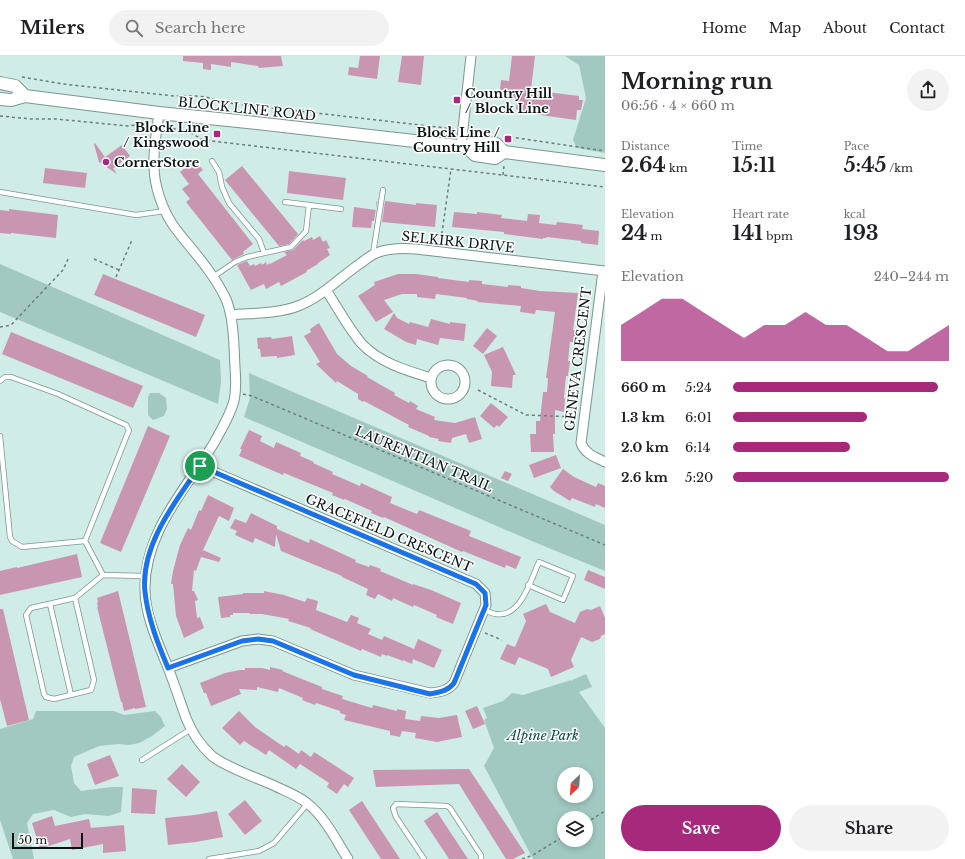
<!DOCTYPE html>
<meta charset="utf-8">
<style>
:root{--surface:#fff;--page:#f2f2f2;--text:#202124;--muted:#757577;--line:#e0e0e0;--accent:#a6297c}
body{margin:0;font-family:"Libre Baskerville",serif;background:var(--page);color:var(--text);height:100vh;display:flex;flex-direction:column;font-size:15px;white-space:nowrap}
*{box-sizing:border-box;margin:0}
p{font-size:13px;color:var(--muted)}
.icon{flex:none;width:22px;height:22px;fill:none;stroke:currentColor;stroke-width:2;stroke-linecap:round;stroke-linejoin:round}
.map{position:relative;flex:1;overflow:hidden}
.panel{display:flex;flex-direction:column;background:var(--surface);width:360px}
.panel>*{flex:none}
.needle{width:26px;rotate:205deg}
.tools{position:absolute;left:557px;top:711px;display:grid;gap:8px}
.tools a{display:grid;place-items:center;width:36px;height:36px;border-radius:50%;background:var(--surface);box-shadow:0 2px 6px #0003;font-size:20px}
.scale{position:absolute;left:12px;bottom:10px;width:71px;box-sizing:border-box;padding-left:4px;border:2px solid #091311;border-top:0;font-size:11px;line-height:14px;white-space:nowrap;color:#091311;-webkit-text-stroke:3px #fff;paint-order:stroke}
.pin{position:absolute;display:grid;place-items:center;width:34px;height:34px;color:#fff;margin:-17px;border:2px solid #fff;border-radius:50%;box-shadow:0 1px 4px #0007}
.round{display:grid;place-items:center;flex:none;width:42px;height:42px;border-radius:21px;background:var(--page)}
.summary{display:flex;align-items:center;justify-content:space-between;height:68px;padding:0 16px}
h1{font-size:22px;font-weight:800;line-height:30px}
.metrics{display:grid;grid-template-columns:repeat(3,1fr);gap:6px;height:68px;padding:4px 16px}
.metrics div{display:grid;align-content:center}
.metrics b{font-size:20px;font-weight:800}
.metrics small{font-size:11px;font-weight:400}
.metrics p{font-size:11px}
.chart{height:112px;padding:8px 16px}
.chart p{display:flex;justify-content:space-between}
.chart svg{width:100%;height:72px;margin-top:4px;fill:var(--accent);opacity:.7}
.cta{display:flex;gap:8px;margin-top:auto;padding:8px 16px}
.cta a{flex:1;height:46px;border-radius:24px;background:var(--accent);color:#fff;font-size:16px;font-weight:800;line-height:46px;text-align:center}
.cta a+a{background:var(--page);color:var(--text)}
ul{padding:0 16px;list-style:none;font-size:13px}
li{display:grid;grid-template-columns:64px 48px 1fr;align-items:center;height:30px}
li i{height:10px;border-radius:5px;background:var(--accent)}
header{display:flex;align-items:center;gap:24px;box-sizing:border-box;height:56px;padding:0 20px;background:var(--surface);border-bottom:1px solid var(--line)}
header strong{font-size:19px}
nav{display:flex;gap:22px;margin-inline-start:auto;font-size:14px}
.search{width:280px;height:36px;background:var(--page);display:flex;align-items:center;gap:10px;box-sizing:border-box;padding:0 14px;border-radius:22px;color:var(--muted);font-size:15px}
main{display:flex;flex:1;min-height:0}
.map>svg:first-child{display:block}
</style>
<header>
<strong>Milers</strong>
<div class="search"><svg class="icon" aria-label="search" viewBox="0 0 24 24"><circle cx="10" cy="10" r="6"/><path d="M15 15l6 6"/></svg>Search here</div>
<nav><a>Home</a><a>Map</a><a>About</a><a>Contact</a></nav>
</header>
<main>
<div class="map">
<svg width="605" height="803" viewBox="0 0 605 803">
<rect width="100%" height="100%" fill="#d0ece6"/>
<path fill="#a1c9c1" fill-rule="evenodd" d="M565,0H605V97L577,92L573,84L586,42L579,9Z
M0,208L220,304L221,326L218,348L0,256Z
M249,317L605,469V515L534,486L244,361L250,342Z
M150,337H159L166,342L167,353L164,360L153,364L148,359V341Z
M586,618L592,631L579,636L605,672V803H533L484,710L494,692L484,664L487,662L483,652L503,645L512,637L523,639L571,624L572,626V624ZM564,718H586V740H564ZM564,762H586V784H564Z
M36,655H114L124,659L155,655L161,661L165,670L152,680L139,687L129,689L118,688L99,690L74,701L71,710L74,727L81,735L111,731H123L121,756L109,760L85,758L71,761L54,754L33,758L27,767L34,803H13L0,764V673L33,663Z"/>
<path fill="#c996b2" d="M183,0H281L283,10L259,12L258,10L231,6V11L211,8V14L203,13V7L183,5Z
M360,0H380L377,23L348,19L349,11L358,12Z
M402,0H424L421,29L398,26Z
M512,0H535L531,34L579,40V44H583L581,54H577L576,64L519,56V54L516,53L517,44L506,43L507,35L500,34L501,24L509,25Z
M95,87L105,101L122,89L130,100L114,112H113L117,118L99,106L94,88Z
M195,105L203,114L198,118L253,188L243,196L244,198L232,204L186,146L190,143L182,133L189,128L180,116Z
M242,110L298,178L289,188L279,190L225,124Z
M45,112L87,117L85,132L43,127Z
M289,115L346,122L343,144L287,137Z
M376,145L377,146L374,165H372L371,172L352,171L354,151L376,154Z
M385,145L416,149V147L437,149L435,171L382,166Z
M9,153L58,159L56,182L11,177V178L0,177V154L9,155Z
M454,156L477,158V156L502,159L501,162L527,165L528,158L540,159L539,167L556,169L557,166L583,169L582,173L599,175L598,189L581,187V185L547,181L546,182H543V183L504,178V176L452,171Z
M320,180L323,186L326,184L330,192L327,193L330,199L318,207V208L306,215L307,216L281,230L279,226L266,233L264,228L251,234L237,209L247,205L250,210L254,208L255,210L261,207L262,209L266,206L267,209L270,207V208L287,199L284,196L293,194L303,184L304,185L312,181L313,184Z
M103,218L205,259L196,281L94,239Z
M398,218H416L438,221V222L469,226V224L482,225V228L508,231V229L521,230V232L540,235L578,237L573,274H576L574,286H570L568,305H570L568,320H566L564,342L565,343L564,356L555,354V378H553L554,396H531L530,378H536V365H540L543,336H547L548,322H546L555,256L536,254L535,258L520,256L521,250L477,246L478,245L467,243V242L436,238L435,243L417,241V238H402L384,244L393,256L376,266L358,240L375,229L374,226Z
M394,257L397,262L409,268L410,266L428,271L431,263L450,268V266L466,268L464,285L440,282L438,289L417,283L416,289L406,286L384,273Z
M319,267L337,298L351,310L368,320L367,321L395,337L394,339L409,347L410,345L418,350L416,353L435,361L434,364L455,367L475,361L482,383L469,387L466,378L452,382L451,387L438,385L439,383L429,381V380L408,371L409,369L364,345L363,346L358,343V338L337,325L336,327L316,308L320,306L304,280L311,276L310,273Z
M487,272L497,280L483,298L473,290Z
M11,276L143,330L133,352L2,298Z
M292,280L295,299L277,302V300L261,301L260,293H258L257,282L271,281L272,283Z
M503,291L516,319H513L512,332L491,330L492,316L484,299Z
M491,347L508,361L499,371L497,369L494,372L480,360Z
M148,370L170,380L121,496L100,487Z
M249,374L262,380L260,385L274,392L276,386L301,397L300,400L314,406L313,407L333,416L332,418L360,430L361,427L392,441L390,447L417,458L419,454L471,475L469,480L521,501L516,513L506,509L505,512L463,495L462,496L384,461L383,462L371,457L372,455L345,443L344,444L332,439L333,437L284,417L283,419L239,400L242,393H240Z
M556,399L561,412L534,422L529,409Z
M563,413L574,421L596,431L598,427L605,430V452L596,448L595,451L572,442L570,445L554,435L550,431Z
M505,415L512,418L508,425L501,422Z
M208,439L234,452L229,465L219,460L203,494L221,502L219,506L201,501L196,515L194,514L192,535H194L198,544L195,545L197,562L200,561L204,572L184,582L176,560L173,528H171L173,515L180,489L188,472L191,474L199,454L201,455Z
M251,457L277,470V473L309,487L310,483L356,504L355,506L369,511L370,509L381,513L380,515L413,529V528L431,534L461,547L453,568L436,561L437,559L414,549L413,551L393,542L392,545L378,538L375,543L366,539L368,533L342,521V520L281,495L276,478L275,491L255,482L253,487L235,479L237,475L230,472L235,463L246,467Z
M77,498L82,521L0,539V515L17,511V512Z
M588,514L605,521V533L584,524Z
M118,535L146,651L135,653V652L124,655L122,646H121L97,551H98L97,547L98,546L97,542Z
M264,535L284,539L305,546L307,542L318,545L316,554L347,566L351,559L359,562L357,567L371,573L368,578L382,584L384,580L414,593L418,583L442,594L434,612L413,603L412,608L403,604V605L387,599V600L382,598L381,601L362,593L361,595L310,573L311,572L288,565L289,563L262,558H249L250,557H233V559H230V561L221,562L218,541L243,538V537H264Z
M546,548L550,556L575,567L580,556L587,553L591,554L600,550L605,562V578L601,580L600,583L592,586L581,581L571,604L574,611L551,621L548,613L519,601L515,609L500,603L507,588L515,591L526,565L523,558Z
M0,553H3L29,664L7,670L0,643Z
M270,611L283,614L282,615L322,631V633L343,640L342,643L372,652L373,649L397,655V653L406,655L405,663L420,665L421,660L439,662L457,659L462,681L437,686L415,682L416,677L402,675L400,681L390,679V675L344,664L346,659L340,657V655L316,647L315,649L302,644L303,642L279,632L278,636L257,631V634L239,633L241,638L211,650L206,637H204L200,627L225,617L240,614H245V612H262L270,614Z
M477,650L485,668L473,673L465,655Z
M239,655L255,671L284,691L286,689L299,698L301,694L311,701L314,696L354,722L348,731L344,728L337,738L327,731L329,727L300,708L296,713L269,694L266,699L244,685L240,689L222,672Z
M110,699L119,720L95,729L87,708Z
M182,708L200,726L186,741L167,723Z
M469,713L525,797L513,803H506L459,728L376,731L373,714Z
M132,732L157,734L155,758L131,757Z
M245,744L262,765L245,779L228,758Z
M362,745L400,803H381L349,754Z
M217,755L223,781L196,786L168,789L165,762L195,759Z
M437,756L468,803H449L424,765Z
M52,760L55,770L89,763L91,772L124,769L126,795L103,797V788L72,794L70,783L40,793L32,767Z"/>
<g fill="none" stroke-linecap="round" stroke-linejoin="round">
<g stroke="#7b9691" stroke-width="6">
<path id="service" d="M212,105L219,116L222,131L229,147L259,183L264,197
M0,136L136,159L165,155
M285,146L309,149
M373,198L383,134
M213,221L235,206L247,201L291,191L306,175L309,149L341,153
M0,325L5,321H11L58,338L126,369L129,374L85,485
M0,380L10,481L12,485L22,491L85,485
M85,485L103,519L145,520
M75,542L94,624L91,634L54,643L46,641L44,638L26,559L31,552L75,542L103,519
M50,548L71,639
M484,554C488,555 492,558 496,558C521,562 531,523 539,506L573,520L563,544L528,529
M142,704L191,673
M209,803L259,795L274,787L308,747
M424,803L396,761L393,752L396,748L447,750L450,752L478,795L481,799V803"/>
</g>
<g stroke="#7b9691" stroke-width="11">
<path id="minor" d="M159,57C157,75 153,92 154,110C154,129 162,153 173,169C177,175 182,181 187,187C201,204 215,221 225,241C234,259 234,292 235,312C236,323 236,335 234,345C230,360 221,374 214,387C186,433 144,476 145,534C145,559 158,587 167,609C174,627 180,645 186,662C192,677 200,689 212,700C225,711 260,723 277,731C288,736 298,740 307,747C325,761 336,784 348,803
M461,91L471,0
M603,215L581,387C585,398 595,401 605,406
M326,234C338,252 348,272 362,288C380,307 408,315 431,322
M231,259C253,257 277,258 298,250C322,241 340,221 361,207C366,203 372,198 379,196C391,192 403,192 416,193L605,215
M431 326a17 17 0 1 1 34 0a17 17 0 1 1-34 0Z
M168,612L242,585L258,583L273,585L354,619L430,637C440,636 448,635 454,627L486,549L485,537L476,528L200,410"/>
</g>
<g stroke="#7b9691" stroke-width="14">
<path id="tertiary" d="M0,27L15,30L25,40
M0,43L11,44L25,40L159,57L238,65L467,91L476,85L496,88L504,96L605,109
M467,91L475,99L495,102L504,96"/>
</g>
<path stroke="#6a7d79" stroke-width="1.5" stroke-dasharray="3 3" stroke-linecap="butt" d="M22,21L63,28L174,40H195L206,41L229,47L455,73
M0,60L31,63H56L128,70L143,68L149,69
M167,71L191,77L203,84L605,131
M504,80L605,95
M503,119L504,110
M441,184L451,113
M94,203L119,214
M116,221L132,184
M0,271L11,269L63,214L68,203
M478,334L526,359L576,361
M243,338L252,340L605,489
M485,577L502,584
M586,767L605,755
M522,803L533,799L564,780"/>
<use href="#service" stroke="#fff" stroke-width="4.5"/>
<use href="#minor" stroke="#fff" stroke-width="9"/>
<use href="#tertiary" stroke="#fff" stroke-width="12"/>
</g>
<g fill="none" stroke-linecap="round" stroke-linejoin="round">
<g stroke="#fff" stroke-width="8">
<path id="route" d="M200,410L476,528L485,537L486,549L454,627C448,635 440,636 430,638L354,619L273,585L258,583L242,585L168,612C158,588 148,563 145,536C140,490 175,446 200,410Z"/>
</g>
<use href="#route" stroke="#1a73e8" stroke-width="5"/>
</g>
<g fill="#a6297c" stroke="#fff" stroke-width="1.5">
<rect x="453" y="40" width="8" height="8" rx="2"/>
<rect x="213" y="74" width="8" height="8" rx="2"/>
<rect x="504" y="79" width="8" height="8" rx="2"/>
<circle cx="106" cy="106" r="4"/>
</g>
<g text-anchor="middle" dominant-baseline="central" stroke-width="3" stroke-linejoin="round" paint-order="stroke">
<g font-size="13" font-weight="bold" fill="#091311" stroke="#fff" text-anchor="start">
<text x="465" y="37">Country Hill<tspan x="465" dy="15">/ Block Line</tspan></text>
<text x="209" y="71" text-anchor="end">Block Line<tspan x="209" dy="15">/ Kingswood</tspan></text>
<text x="500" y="76" text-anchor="end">Block Line /<tspan x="500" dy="15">Country Hill</tspan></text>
<text x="114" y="106">CornerStore</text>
</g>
<g font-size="13" fill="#091311" stroke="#fff">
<text transform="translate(247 53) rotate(6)">BLOCK LINE ROAD</text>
<text transform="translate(458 186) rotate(6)">SELKIRK DRIVE</text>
<text transform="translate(578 303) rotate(-83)">GENEVA CRESCENT</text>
<text transform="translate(424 403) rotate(23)">LAURENTIAN TRAIL</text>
<text transform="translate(389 477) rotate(23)">GRACEFIELD CRESCENT</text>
</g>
<g font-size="13" font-style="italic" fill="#0a483f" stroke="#fff">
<text x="543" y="679">Alpine Park</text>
</g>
</g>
</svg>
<div class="tools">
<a><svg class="needle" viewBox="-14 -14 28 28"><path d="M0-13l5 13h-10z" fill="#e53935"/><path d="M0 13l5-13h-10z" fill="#757577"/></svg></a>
<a><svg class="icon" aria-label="layers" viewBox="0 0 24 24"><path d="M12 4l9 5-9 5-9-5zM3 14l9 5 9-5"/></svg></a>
</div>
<div class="scale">50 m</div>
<div class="pin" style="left:200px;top:410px;background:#1e9e55"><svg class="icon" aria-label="arrive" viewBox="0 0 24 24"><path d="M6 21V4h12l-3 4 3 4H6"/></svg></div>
</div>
<section class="panel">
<div class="summary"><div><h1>Morning run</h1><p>06:56 · 4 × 660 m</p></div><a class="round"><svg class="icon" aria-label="share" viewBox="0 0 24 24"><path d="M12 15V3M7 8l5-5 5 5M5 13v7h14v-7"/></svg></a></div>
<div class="metrics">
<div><p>Distance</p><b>2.64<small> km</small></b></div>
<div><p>Time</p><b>15:11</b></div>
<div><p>Pace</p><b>5:45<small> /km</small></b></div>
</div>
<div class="metrics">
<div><p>Elevation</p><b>24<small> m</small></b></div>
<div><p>Heart rate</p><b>141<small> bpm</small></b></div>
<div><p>kcal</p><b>193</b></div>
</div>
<div class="chart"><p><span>Elevation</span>240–244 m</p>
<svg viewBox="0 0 160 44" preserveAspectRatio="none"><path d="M0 44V22L10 14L20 6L30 6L40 14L50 22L60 30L70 22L80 22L90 14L100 22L110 22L120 30L130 38L140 38L150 30L160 22V44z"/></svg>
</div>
<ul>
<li><b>660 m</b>5:24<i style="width:95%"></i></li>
<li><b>1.3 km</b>6:01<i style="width:62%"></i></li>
<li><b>2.0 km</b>6:14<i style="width:54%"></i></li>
<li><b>2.6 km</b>5:20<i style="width:100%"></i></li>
</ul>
<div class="cta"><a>Save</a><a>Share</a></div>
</section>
</main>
